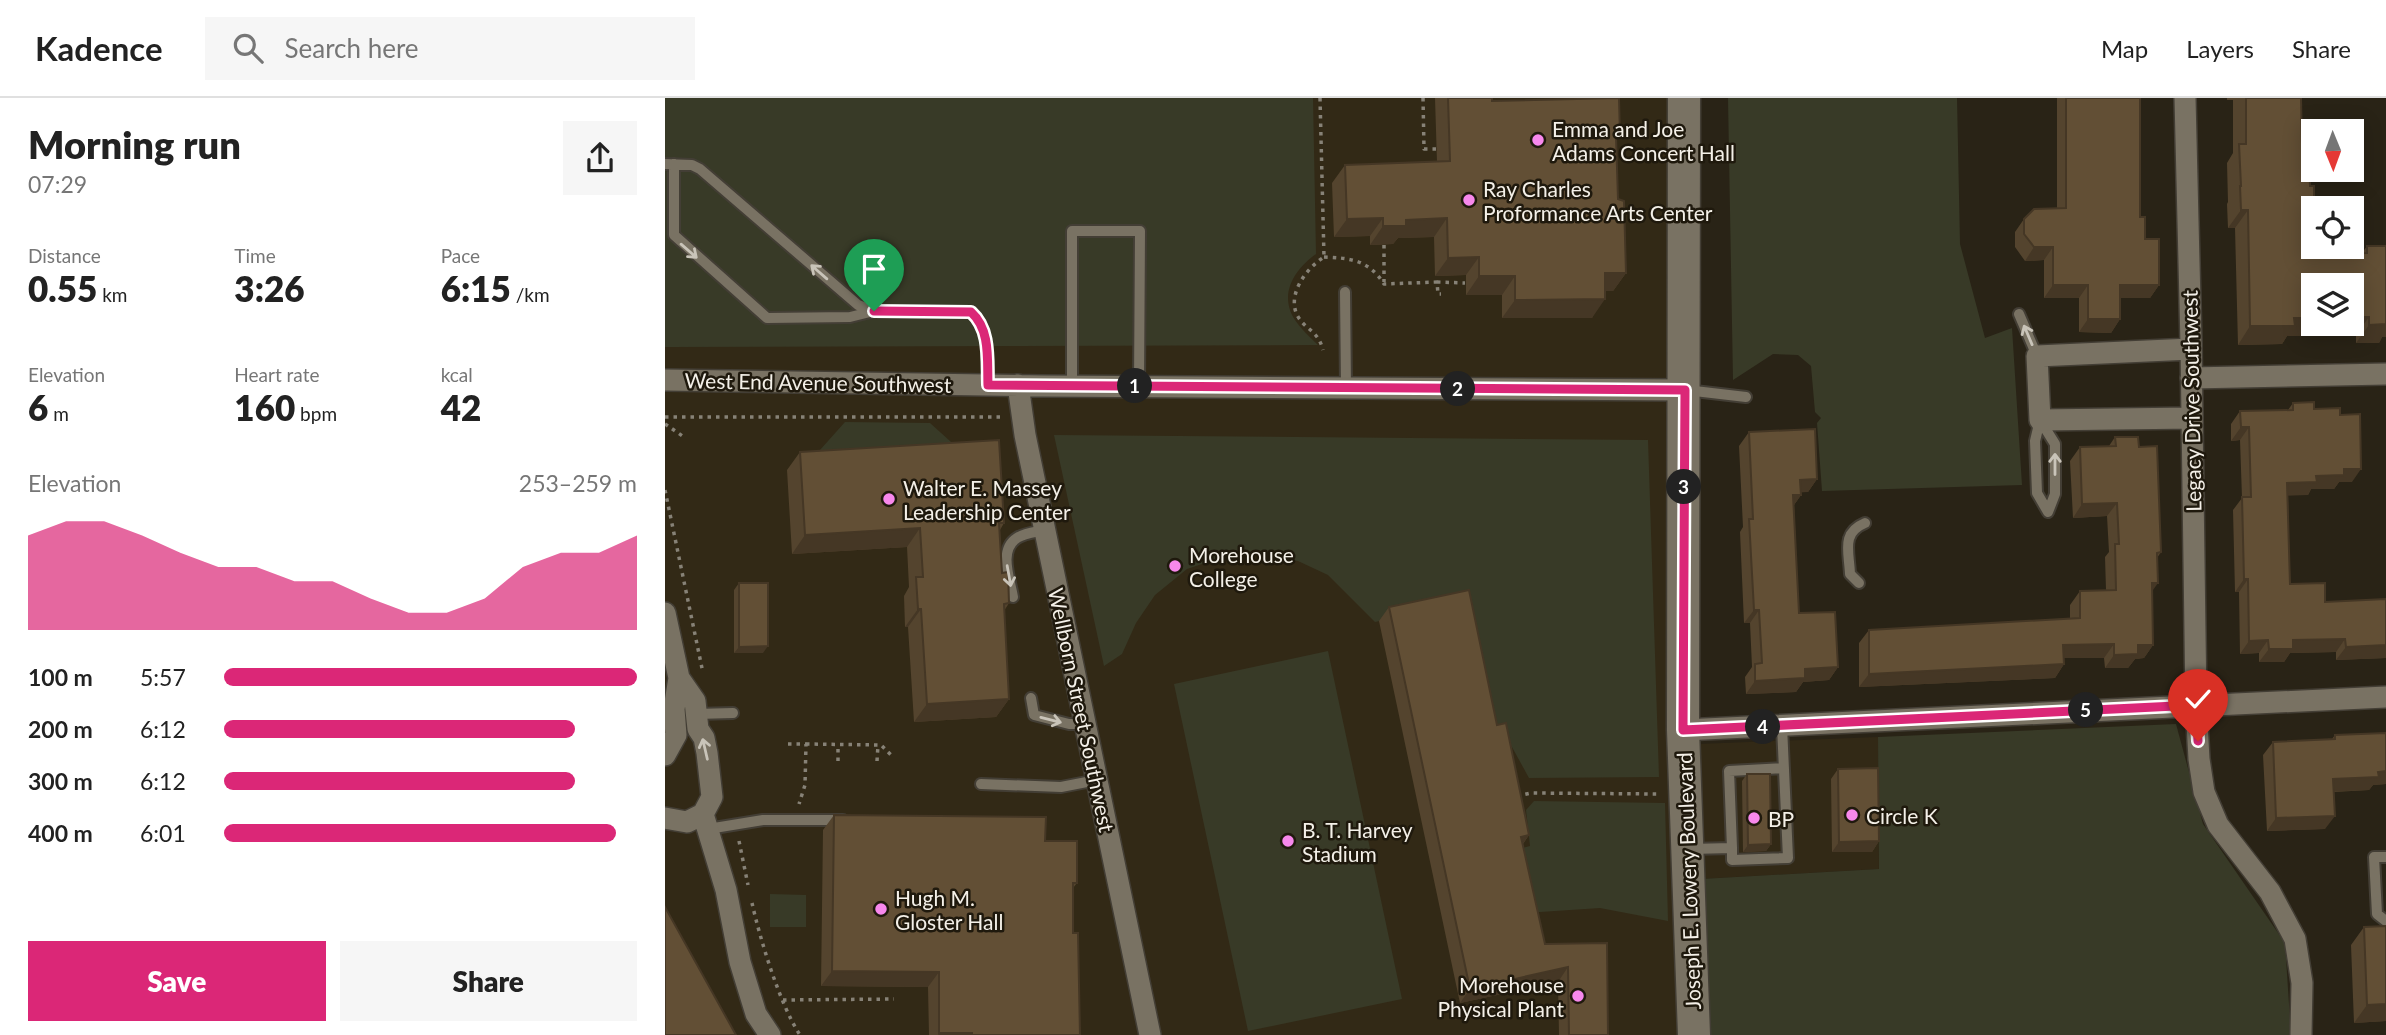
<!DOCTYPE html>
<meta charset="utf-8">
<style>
:root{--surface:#fff;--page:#f6f6f6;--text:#222;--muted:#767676;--line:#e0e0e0;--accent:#db2777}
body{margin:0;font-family:Lato,sans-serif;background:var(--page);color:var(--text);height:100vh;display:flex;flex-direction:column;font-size:26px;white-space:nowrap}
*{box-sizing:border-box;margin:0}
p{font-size:23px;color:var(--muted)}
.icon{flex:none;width:38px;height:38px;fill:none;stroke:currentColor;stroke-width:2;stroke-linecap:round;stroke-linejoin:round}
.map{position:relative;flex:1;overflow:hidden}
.drawer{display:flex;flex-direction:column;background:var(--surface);width:665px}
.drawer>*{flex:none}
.needle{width:46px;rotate:179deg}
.buttons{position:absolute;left:1636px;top:21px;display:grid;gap:14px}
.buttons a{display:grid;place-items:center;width:63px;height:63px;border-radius:0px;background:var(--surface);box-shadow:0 4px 18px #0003;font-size:35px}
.pin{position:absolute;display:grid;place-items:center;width:60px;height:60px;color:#fff;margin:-72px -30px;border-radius:50% 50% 50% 0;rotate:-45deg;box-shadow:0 0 7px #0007}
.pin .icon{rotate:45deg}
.km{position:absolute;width:35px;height:35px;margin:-18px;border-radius:50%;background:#222;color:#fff;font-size:19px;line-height:35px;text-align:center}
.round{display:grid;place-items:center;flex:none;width:74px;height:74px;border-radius:0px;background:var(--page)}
.summary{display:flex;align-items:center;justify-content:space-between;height:119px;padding:0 28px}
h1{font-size:38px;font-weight:800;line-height:52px}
.metrics{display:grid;grid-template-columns:repeat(3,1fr);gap:10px;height:119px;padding:7px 28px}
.metrics div{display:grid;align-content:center}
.metrics b{font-size:35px;font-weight:800}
.metrics small{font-size:19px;font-weight:400}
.metrics p{font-size:19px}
.chart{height:196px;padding:14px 28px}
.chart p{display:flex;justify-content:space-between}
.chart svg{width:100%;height:126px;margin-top:7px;fill:var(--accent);opacity:.7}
.cta{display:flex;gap:14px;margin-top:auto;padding:14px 28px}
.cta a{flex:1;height:80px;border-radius:0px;background:var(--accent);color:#fff;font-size:28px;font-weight:800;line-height:80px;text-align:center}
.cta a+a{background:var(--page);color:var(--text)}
ul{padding:0 28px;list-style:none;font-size:23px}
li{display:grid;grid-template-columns:112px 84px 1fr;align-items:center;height:52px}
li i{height:18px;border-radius:9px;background:var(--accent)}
header{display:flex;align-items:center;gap:42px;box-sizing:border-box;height:98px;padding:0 35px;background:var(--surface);border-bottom:2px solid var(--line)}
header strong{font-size:33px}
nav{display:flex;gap:38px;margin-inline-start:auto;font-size:24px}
.search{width:490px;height:63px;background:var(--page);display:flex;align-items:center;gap:18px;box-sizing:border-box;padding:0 24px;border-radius:0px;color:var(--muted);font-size:26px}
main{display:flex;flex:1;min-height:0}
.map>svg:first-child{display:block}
</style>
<header>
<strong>Kadence</strong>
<div class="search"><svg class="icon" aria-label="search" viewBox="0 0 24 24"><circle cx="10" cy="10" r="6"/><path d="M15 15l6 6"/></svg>Search here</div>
<nav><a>Map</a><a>Layers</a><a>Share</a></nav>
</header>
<main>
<section class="drawer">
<div class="summary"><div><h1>Morning run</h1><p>07:29</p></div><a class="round"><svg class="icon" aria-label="share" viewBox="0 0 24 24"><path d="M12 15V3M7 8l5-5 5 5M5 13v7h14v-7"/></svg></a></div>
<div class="metrics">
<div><p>Distance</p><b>0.55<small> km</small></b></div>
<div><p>Time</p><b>3:26</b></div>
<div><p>Pace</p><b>6:15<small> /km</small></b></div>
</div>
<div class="metrics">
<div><p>Elevation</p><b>6<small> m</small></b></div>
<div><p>Heart rate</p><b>160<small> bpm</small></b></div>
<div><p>kcal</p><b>42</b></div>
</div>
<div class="chart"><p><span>Elevation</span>253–259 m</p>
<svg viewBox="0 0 160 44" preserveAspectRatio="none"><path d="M0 44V11L10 6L20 6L30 11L40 17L50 22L60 22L70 27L80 27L90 33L100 38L110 38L120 33L130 22L140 17L150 17L160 11V44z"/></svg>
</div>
<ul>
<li><b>100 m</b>5:57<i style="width:100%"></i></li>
<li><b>200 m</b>6:12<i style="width:85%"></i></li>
<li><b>300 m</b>6:12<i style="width:85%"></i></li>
<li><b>400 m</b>6:01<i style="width:95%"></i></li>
</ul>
<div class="cta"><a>Save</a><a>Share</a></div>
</section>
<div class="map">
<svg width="1721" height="937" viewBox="0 0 1721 937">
<rect width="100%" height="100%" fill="#292316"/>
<path fill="#322916" d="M0,0H1025L1026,937H0Z
M1213,639L1214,771L1036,781L1034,646Z"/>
<path fill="#383a27" d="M0,0H648L651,156C630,171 613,196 630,222C636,231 645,239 653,247L0,249Z
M1063,0H1292L1295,146L1320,240L1347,230L1357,387L1157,393L1152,325L1156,320L1150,314L1146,268L1133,257L1108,256L1068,282Z
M180,324L265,325L305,361L138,371Z
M389,337L983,342L994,679L864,680L842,640L832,643L794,506L710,524L663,477L633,463L588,456L561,458L522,471L490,497L471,525L457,556L439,568Z
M663,553L737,901L583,933L509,586Z
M1511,626L1538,726L1620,845L1626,937H1030L1036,781L1214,771L1213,639Z
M869,703L1000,705L1003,823L935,810L860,815L846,753L865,748L861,712Z
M105,796L141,797V829H105Z"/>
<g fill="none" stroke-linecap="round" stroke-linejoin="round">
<g stroke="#433e35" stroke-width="14">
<path id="service" d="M0,66L27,67L35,71L193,207L209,213
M9,66V137L102,220L185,219L209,213L306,214C326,232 322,262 323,287
M680,194L681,290
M1354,216L1372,258
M407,288V133H475L474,288
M1021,292L1081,299
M1375,322L1390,346V396L1383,414
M1375,322L1370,343L1372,395L1383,414
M1194,485L1185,476C1184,453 1176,435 1200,425
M348,499C345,481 333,452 352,440C359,435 372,434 380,432
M366,600L369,617L404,626H420
M31,616L68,615
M316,686L396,689L432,682
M43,731L98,722H178
M1067,750L1064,673L1119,670
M1025,751L1067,750V762L1123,760L1117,628
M1721,759H1709L1712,816L1721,823"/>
</g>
<g stroke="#433e35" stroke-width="24">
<path id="minor" d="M1520,0L1526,246L1531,607L1534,661L1539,694L1553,727L1605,794L1630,841L1637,885L1636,937
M1526,251L1372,258L1375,322L1527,320
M1526,280L1721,276
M0,282L378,288L1020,292
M353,287L360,337L485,937
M0,515L14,580L9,611L11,637L0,657
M1018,632L1721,599
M38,716L61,792L75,864L91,916L105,937
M0,720L22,724L38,716L47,699L42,655L39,640L33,631L30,603L14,580"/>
</g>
<g stroke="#433e35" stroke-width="35">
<path id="secondary" d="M1019,0L1018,632L1029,937"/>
</g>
<path stroke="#878277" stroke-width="3.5" stroke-dasharray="3.5 5" stroke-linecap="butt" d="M655,0L659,159C642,170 622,195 632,217C640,232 653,232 658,252
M758,0L759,51H772
M719,147V184
M659,159C685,160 704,162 719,186L772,184L773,196H776
M772,184L800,185
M0,319H337
M0,326L19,339
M0,392L38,575
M123,646H141L140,687L134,706
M141,646L216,647L227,658
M173,663V647
M212,663L213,647
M852,698L866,695L995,696
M74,743L83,787
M87,805C95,841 115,907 135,937
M118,902L229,901"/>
<use href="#service" stroke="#797263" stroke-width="10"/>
<use href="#minor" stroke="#797263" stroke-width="21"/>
<use href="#secondary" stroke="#797263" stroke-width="32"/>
</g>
<path fill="#54442e" d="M770,0H827V3L951,43L953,101L961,175L948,193H940L927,220H837V197H801V177L770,178L769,139L733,140L728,146L705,147V138L669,139L667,85L680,67L772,64Z
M1392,0H1475V119L1494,187L1485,200H1455V221L1446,235L1414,234V200H1379V162L1360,163L1350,149V134L1359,121L1392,110Z
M1562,0H1636L1637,46L1645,88L1649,156L1697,155L1702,148L1717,239L1714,245H1691V237L1622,238L1617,246L1573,247L1570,130H1563L1562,106L1563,104L1562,65L1568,55V2H1562Z
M1628,305L1675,317L1687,384H1674L1669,391H1646L1643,397H1623L1625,486L1660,504L1721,501V560L1671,562V554L1625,555L1619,564H1594V555L1575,556L1574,494H1570L1568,412L1577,400L1575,342L1566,343V326L1575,313L1623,312Z
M1084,334L1152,381L1143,394H1136V397L1129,407L1134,515L1173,569L1164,582L1138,584L1131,594L1081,596L1080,579L1087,569L1085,525H1079L1075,434L1078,429L1074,348Z
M1450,339L1474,349L1496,454L1492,460L1487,493L1488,547L1479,560L1470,561L1463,570H1440L1439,560H1399V566L1390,580L1194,589V545L1204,532L1405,521V507L1415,493L1441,492L1440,459L1444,454L1442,418L1408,420L1405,363L1415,349L1444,348Z
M135,354L339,425L335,432L337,475L344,505L339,513L344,601L331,619L249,624L243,529H240L239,498L244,489L242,449L127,456L122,372Z
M74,485L98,555H69V492Z
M724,509L832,627L864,737L858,746L880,846L942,845L943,937H894L893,884L795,905L714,523Z
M1670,637L1721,686L1708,687L1704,692L1669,694L1660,731L1602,733L1598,657L1608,644L1667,641Z
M1173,671L1214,743L1207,754H1167L1166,681Z
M1082,676L1106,746L1101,753L1078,754L1077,683Z
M169,717L380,743L412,785L408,790V835L415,937H264L263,889L156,888L158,732Z
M1721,828V923L1689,925L1686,847L1699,829Z"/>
<path fill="#453725" d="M1576,112H1583L1570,130H1563Z
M718,120L705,138L669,139L682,121Z
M782,120L769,139L733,140L728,146L705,147L718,128L741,122Z
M1369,149H1388L1379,162L1360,163Z
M814,159L801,177L770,178L783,160Z
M940,175H961L948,193H927Z
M814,178H850L837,197H801Z
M1388,187H1423L1414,200H1379Z
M1455,187H1494L1485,200H1446Z
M940,201L927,220H837L850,202Z
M1687,219H1704L1691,237L1622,238L1617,246L1573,247L1585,228L1629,220H1648V226H1687Z
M1423,221H1455L1446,235L1414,234Z
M1721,226V239H1717L1714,245H1691L1704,227Z
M1576,329H1584L1575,342L1566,343Z
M1679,371H1696L1687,384H1674L1669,391H1646L1643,397L1613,398L1622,385Z
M1152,381L1143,394L1126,395L1135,382Z
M1128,397H1136L1127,410Z
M1452,405L1442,418L1408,420L1417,406Z
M255,430L242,449L127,456L140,437Z
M1579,481H1583L1574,494H1570Z
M1487,485H1493L1483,499Z
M253,511H256L243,529H240Z
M1089,512H1094L1085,525H1079Z
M1680,541L1671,554L1625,555L1619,564H1594L1604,551L1628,542Z
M1603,542L1594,555L1575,556L1584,543Z
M1449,546L1439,560H1388L1398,547Z
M1473,547H1488L1479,560L1470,561L1463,570H1440L1449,557Z
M1721,547V560L1671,562L1681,549Z
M103,548L98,555H69L74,549Z
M1399,566L1390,580L1194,589L1204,576Z
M1173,569L1164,582L1138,584L1131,594L1081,596L1090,583L1140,571Z
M344,601L331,619L249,624L262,606Z
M1721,673V686L1708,687L1704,692L1659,694L1668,681Z
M1670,718L1660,731L1602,733L1611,720Z
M864,737L854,751L856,739Z
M1214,743L1207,754H1167L1174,744Z
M1106,746L1101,753L1078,754L1083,747Z
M903,869L893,884L795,905L805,891Z
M167,873L274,874L263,889L156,888Z
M1721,906V923L1689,925L1702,907Z
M274,935H307L306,937H273Z"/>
<path fill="#624f35" stroke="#453725" stroke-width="2" d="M783,0H827V3L954,0L955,38H951L953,101L959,103L961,175H940V201L850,202V178H814V159L783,160L782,120L741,122V128H718V120L682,121L680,67L785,63Z
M1401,0H1475V119H1480V141H1494V187H1455V221H1423V187H1388V149H1369L1359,136V121L1369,111L1401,110Z
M1581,0H1636L1637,46H1644L1645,88H1649V156L1702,155V148H1721V226L1704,227V219H1687V187H1648V220H1629L1630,228H1585L1583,112H1576L1575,88H1576L1574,46H1581Z
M1649,304V311L1675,310V317L1695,316L1696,371H1679V377L1651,378L1652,384L1622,385L1625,486L1660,485V504L1721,501V547L1681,549L1680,541L1628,542V551H1604L1603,542L1584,543L1583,481H1579L1577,399H1586L1584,329H1576L1575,313L1628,312V305Z
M1150,331L1152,381L1135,382L1136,397H1128L1134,515L1170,514L1173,569L1140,571V580L1090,583V566L1097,565L1094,512H1089L1084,421H1088L1084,334Z
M1450,339H1473L1474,349L1492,348L1496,454L1492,455L1493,485H1487L1488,547H1473V556L1449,557V546L1398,547L1399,566L1204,576V532L1415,520V493L1451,492L1450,446H1454L1452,405L1417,406L1415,349L1451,348Z
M334,342L339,425H334L337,475L343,474L344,505L339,506L344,601L262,606L256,511H253L251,479H258L255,430L140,437L135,354Z
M74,485H103V548L74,549Z
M804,492L832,627L841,625L864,737L856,739L880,846L942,845L943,937H904L903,869L805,891L724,509Z
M1721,635V673L1713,674L1714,679L1668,681L1670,718L1611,720L1608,644L1670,641V637Z
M1213,670L1214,743L1174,744L1173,671Z
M1082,676H1105L1106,746L1083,747Z
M169,717L381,719L380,743H412V785H408V835H413L415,937H307V935H274V874L167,873Z
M0,809L71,937H0Z
M1721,828V906L1702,907L1699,829Z"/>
<defs><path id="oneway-shaft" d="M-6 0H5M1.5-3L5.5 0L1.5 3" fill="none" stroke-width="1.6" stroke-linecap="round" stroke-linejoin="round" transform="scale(1.75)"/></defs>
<g stroke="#c9c4b9">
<use href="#oneway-shaft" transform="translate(24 153) rotate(41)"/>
<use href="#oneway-shaft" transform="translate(154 174) rotate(-139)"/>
<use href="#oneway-shaft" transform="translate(1363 237) rotate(-113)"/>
<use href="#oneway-shaft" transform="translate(1390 366) rotate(-90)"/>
<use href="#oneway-shaft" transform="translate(344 478) rotate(80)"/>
<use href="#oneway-shaft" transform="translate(386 622) rotate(14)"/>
<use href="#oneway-shaft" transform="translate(40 651) rotate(-103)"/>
</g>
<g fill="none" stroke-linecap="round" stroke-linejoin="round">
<g stroke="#fff" stroke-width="14">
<path id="route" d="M209,213L306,214C326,232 322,262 323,287L1020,292L1018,632L1531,607L1533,643"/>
</g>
<use href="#route" stroke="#db2777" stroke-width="9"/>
</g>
<g fill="#f788ec" stroke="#1f190d" stroke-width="2.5">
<circle cx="873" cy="42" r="7"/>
<circle cx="804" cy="102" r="7"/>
<circle cx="224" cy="401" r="7"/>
<circle cx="510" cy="468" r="7"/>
<circle cx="1187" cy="717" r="7"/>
<circle cx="1089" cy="720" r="7"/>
<circle cx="623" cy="743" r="7"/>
<circle cx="216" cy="811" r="7"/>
<circle cx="913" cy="898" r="7"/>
</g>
<g text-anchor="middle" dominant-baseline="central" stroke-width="5" stroke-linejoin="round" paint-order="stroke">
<g font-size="21" fill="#f4f0e8" stroke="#1f190d" text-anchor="start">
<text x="887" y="30">Emma and Joe<tspan x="887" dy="24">Adams Concert Hall</tspan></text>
<text x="818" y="90">Ray Charles<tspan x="818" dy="24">Proformance Arts Center</tspan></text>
<text x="238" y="389">Walter E. Massey<tspan x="238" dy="24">Leadership Center</tspan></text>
<text x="524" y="456">Morehouse<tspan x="524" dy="24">College</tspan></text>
<text x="1201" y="717">Circle K</text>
<text x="1103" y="720">BP</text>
<text x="637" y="731">B. T. Harvey<tspan x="637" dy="24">Stadium</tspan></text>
<text x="230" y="799">Hugh M.<tspan x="230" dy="24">Gloster Hall</tspan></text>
<text x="899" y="886" text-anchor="end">Morehouse<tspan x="899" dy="24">Physical Plant</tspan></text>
</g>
<g font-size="21" fill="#f4f0e8" stroke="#1f190d">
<text transform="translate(153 284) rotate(1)">West End Avenue Southwest</text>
<text transform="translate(1526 303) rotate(-91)">Legacy Drive Southwest</text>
<text transform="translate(417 612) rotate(78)">Wellborn Street Southwest</text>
<text transform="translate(1023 783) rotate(-92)">Joseph E. Lowery Boulevard</text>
</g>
</g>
</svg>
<div class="buttons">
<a><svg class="needle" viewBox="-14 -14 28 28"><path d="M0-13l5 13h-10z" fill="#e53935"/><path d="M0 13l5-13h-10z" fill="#767676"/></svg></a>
<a><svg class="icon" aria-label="locate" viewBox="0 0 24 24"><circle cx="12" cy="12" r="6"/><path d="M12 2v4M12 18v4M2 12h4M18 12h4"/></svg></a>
<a><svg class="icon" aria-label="layers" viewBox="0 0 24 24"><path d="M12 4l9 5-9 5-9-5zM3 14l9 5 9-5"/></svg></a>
</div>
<div class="pin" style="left:209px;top:213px;background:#1e9e55"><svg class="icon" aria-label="arrive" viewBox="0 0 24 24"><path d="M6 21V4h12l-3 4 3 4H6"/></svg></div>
<div class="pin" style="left:1533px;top:643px;background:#d93025"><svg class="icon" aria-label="check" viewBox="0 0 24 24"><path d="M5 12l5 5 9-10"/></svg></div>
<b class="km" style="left:470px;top:288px">1</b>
<b class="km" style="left:793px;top:291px">2</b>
<b class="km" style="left:1019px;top:389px">3</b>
<b class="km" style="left:1098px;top:629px">4</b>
<b class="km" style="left:1421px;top:612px">5</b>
</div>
</main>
